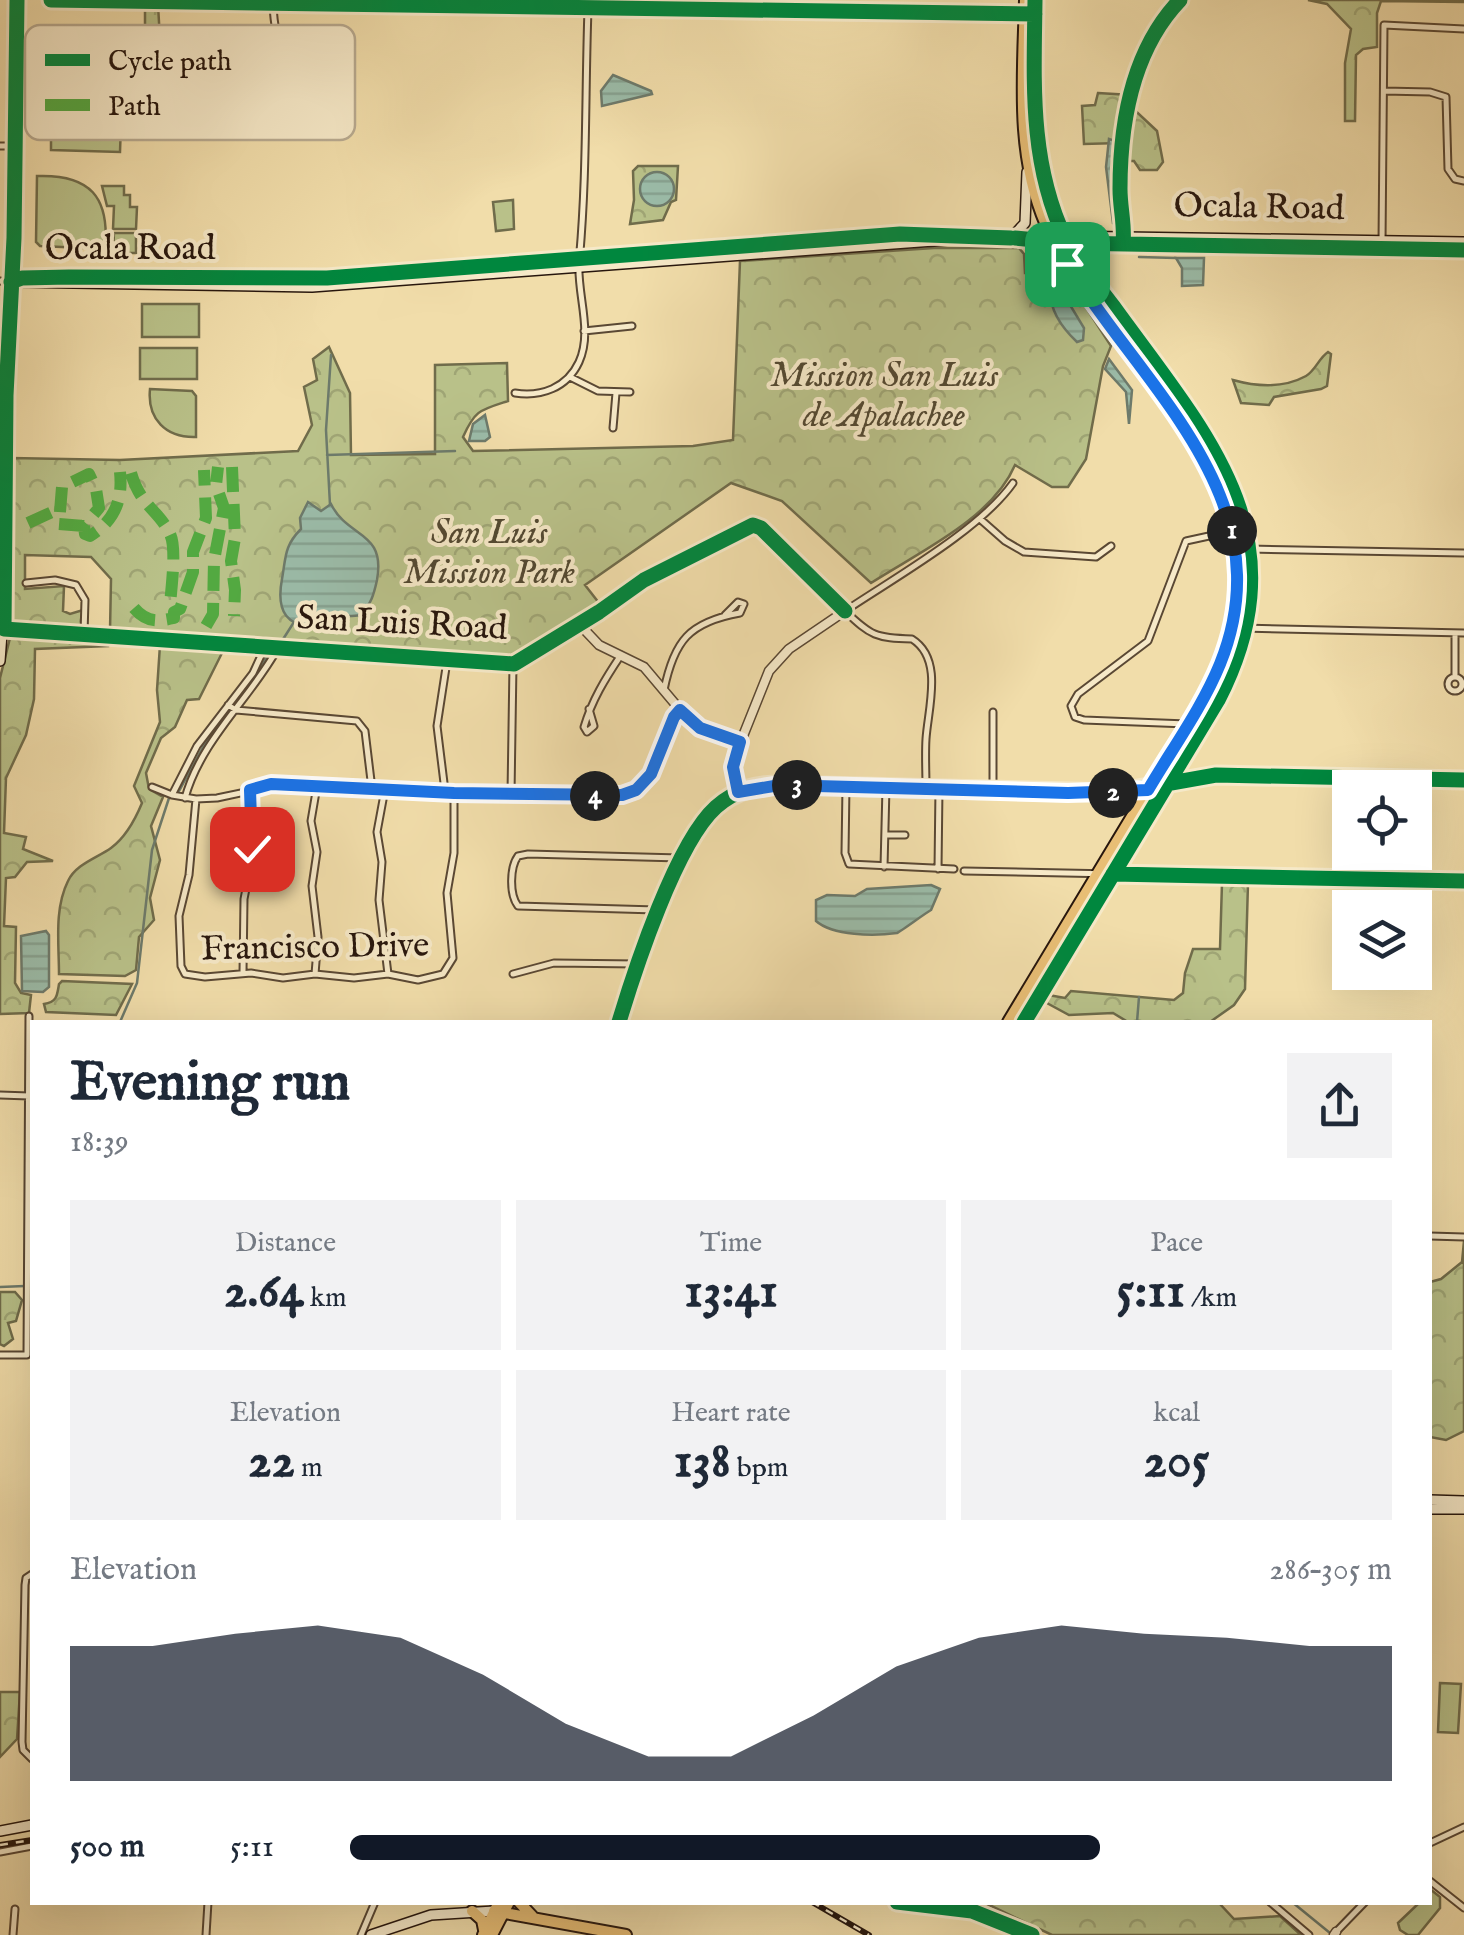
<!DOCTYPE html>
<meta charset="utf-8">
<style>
:root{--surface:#fff;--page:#f2f2f3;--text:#1f2937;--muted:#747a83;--accent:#111827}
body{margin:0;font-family:"IM FELL English",serif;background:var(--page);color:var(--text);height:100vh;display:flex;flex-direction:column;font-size:38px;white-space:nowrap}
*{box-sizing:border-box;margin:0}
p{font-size:32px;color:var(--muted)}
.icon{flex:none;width:55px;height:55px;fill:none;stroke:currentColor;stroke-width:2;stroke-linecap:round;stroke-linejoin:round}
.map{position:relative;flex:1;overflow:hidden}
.side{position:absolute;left:30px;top:1020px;width:1402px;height:885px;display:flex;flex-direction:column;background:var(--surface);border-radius:0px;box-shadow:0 10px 40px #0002}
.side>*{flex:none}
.fabs{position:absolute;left:1332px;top:770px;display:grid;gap:20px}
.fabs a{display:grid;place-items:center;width:100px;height:100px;border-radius:0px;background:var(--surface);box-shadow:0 10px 40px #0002;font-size:50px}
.pin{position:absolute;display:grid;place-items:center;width:85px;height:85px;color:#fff;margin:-42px;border-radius:20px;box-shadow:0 5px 15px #0006}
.km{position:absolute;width:50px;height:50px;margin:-25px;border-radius:50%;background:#222;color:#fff;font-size:28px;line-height:50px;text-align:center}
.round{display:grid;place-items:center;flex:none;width:105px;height:105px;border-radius:0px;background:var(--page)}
.head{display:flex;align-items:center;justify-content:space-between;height:170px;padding:0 40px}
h1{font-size:55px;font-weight:800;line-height:75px}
.metrics{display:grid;grid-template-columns:repeat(3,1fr);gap:15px;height:170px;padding:10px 40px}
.metrics div{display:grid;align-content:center;border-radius:0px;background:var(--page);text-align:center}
.metrics b{font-size:50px;font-weight:800}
.metrics small{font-size:28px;font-weight:400}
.metrics p{font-size:28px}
.chart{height:280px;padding:20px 40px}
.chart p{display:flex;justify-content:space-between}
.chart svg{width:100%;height:180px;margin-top:10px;fill:var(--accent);opacity:.7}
ul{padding:0 40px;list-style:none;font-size:32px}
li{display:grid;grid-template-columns:160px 120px 1fr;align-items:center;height:75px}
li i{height:25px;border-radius:12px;background:var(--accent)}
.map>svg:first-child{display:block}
</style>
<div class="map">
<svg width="1464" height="1935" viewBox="0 0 1464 1935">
<defs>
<pattern id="forest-crowns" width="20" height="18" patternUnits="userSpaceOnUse" patternTransform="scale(2.5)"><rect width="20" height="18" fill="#b9c189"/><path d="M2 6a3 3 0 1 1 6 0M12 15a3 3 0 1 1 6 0" fill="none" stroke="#9fa575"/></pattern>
<pattern id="water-rules" width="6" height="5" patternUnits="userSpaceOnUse" patternTransform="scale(2.5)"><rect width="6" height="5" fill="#9bbca9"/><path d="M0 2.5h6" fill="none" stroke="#86a190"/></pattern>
</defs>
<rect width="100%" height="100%" fill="#f1ddaa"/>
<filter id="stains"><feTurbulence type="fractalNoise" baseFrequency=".002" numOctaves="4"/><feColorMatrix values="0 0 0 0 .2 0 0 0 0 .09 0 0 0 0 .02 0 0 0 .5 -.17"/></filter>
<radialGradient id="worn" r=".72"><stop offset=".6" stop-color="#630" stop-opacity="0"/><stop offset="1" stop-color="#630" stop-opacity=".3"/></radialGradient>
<path fill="#b9c189" stroke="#706c4b" stroke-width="2.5" d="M51,121L121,123L120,152L51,150Z
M37,176C90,174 110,197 105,249L40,246L36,242Z
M102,186H124V195H130V207H137L136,229H113L114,206H107Z
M114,233H136V253H113Z
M142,304H199V337H142Z
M140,348H197V379H140Z
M150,389L192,391L196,396V437C166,438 147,419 150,389Z
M1440,1683L1461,1684L1458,1733L1438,1732Z"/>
<path fill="url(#forest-crowns)" stroke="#706c4b" stroke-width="2.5" d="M1308,0H1464V2L1381,1L1377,13V47L1363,49L1356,55L1355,121H1345V63L1351,29L1327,4Z
M145,5H158L160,39L184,52L247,54L249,90L145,91Z
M1098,93L1130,95L1127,103L1157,131L1163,162L1157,170H1140L1134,161H1119L1120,143L1084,144L1082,106L1095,105Z
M638,166H678L676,200L671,202L663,220L630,224L634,200L633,171Z
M513,200L514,229L496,231L493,202Z
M934,248H1019L1024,254L1025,273L1063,272L1111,346L1103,366L1086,459L1068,487H1052L1015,465C992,519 919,552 871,583L782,501L731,483L585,585L599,603L523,654L505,655L110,631L111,579L91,557L25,555V589L64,586L63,611L70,614L83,610L81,629L32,625L13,621L11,614L12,458L120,460L298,451L312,425L304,387L317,380L313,359L329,347L350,393L351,455L435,454V365L507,363L508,401C480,410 475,410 463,437L473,451L693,446L733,440L740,261Z
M1328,352L1331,354L1327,386L1321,389L1274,397L1269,405L1241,403L1233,380C1258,387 1284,388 1306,376C1315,371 1319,358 1328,352Z
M11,634L55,635L101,641L108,643V646L35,649L34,699L26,735L6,778L4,833L26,837L23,849L53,861L27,862L15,877L6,878L4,926L16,927L15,983L21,993L31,995L29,1013L0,1014V678Z
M160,645L224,649L199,699L187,700L175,727L161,738L146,773L149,789L163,797L151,826L160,860L150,898L154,920L139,937L136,970L125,976L59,974C59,944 54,909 68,881C76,864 97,858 111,848C126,837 135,820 142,803L134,786L160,722L157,690Z
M1222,883H1248L1245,989L1234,1005L1210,1022H1128L1113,1013L1069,1015L1045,1002L1048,995L1065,998L1071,991L1174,1000L1183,993L1185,973L1193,949H1220Z
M62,981L132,984L116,1015L46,1012L44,1004C57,1002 57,996 59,984Z
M1464,1241V1431L1446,1440L1430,1437V1282L1441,1279L1462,1262Z
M0,1292H15L22,1300L16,1321L8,1323L13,1339L4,1346L0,1344Z
M0,1692H20L17,1739L0,1757Z
M1430,1889L1440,1897V1908L1418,1935H1408L1400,1930L1398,1923L1419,1903L1430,1902Z
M985,1903H1219L1234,1919L1280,1916L1301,1935H1052Z"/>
<path fill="url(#water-rules)" stroke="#6d7a6b" stroke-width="2.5" d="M613,75L651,91L652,94L602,106L601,91Z
M1109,139L1115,141L1111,167L1117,223H1113L1106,167Z
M640 189a17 17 0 1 1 34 0a17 17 0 1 1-34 0Z
M1176,258H1204L1203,285L1182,286V268Z
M1051,284L1058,285L1084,328L1083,340L1077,342C1061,327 1047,307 1051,284Z
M1109,359L1132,390L1129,424L1126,392L1105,369Z
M485,415L490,437L485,441H469L473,424Z
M308,502L321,511L331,504C348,539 386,530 377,580C374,594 371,605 360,615C352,617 344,615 337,617C332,619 327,623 322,624C286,631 276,610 282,579C286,557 284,546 301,529L300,518Z
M931,885L940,889L931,910C924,914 900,932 897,933C874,936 833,936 816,921V900L827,895L855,896L867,889Z
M46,931L49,935V987L43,992L22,991L21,936Z"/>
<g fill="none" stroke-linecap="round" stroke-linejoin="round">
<path stroke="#6d7a6b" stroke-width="2.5" d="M1139,257L1176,258
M327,455L455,451
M330,505L326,430L331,355
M90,631L124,633
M272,644H280L294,622
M235,705L258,674L269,652
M178,793L209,736L230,711
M120,1022L137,983L152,850L169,798
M1137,1022L1139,997
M0,1287L25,1286
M1292,1902L1330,1933"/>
<g stroke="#5a4834" stroke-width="9">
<path id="minor" d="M273,3C273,31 283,54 282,82
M1384,91L1430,92L1446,97L1448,169L1455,179L1464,181
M0,146H15
M1382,242L1384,25L1464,29
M0,281L11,282
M584,331L632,326
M570,377L598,391L630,392
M515,393C541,397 567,388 579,362C593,331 577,295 579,263C587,179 585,93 588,9
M613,428L616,393
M980,519L1005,541L1024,552L1096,557L1111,546
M1249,549L1464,553
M26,583L55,580L76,585L85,600L84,634
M1242,628L1464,633
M1448 684a7 7 0 1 1 14 0a7 7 0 1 1-14 0Z
M1455,677V633
M664,690C674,641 689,622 740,613L744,604L738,602L725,615
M228,705L236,710L357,721L365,731L372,789
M589,709L594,726L587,732L584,727C592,700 605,679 621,655
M1187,724L1084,720L1075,717L1071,706L1078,694L1148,641L1186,541L1232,531
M846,786L845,853L849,864L954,869
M152,787L172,795L196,799L217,798L283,784L454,793L622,795C655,786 662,746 674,717L680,710
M926,788C926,771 925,755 926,739C928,708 944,659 912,639C876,638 871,636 845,611C894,578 980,530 1013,483
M385,789L377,832L382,862L379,900L388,974
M993,789V712
M445,791L437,726L447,661
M511,794L513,664
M172,795L197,746L253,673L265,647
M185,798C201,740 250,699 278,648
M196,799L189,875L179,916L181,966L185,974L205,977L251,973L283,978L315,974L354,978L388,974L418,980L443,974L453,958L447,893L454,853V793
M885,835H905
M884,867L886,787
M938,869L939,788
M964,871L1464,881
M656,910L518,906C509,894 510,867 518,856L528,854L680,858
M243,972L244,899L252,858L250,790
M315,974L318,937L312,886L317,852L311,821L317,786
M513,974L554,963L637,964
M0,1095L29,1096
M1430,1236L1464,1237
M0,1355H27L29,1016
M32,1574L26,1578L25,1585L22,1742L23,1750L32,1759
M1430,1843L1464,1827
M0,1852L32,1846
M1430,1881L1464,1908
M897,1902L972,1911L1032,1935
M1270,1902L1309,1935
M1336,1932L1365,1902
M13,1935L15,1909
M206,1935L208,1902
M361,1935L375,1902"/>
</g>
<g stroke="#5a4834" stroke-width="11">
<path id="tertiary" d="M51,0L1035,14L1036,9
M580,625L599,645L644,667L687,718L712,733L740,742
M4,629L514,664L599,612L644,580L753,525L761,528L845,611L789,649L769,671L735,756L733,773L738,792
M619,1022C635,969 676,843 716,807C735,790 756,785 780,785L1115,793L1216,775L1464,780
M1334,1935L1336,1932"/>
</g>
<g stroke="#27160d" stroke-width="12">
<path id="secondary" d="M1013,236L1025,223L1027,172
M1060,236L1464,242
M11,282L22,278L69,277L327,278L900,234L1053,239L1067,243L1464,250
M13,282L312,287L961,239
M0,661L5,593L6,395L14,238L17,0
M1430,1500L1464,1501
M1430,1509H1464
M0,1831L32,1825
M371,1935L431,1915L494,1911"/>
</g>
<g stroke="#27160d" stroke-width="14">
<path id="primary" d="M1082,263V252L1089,243
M1008,1022L1211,685C1284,525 1186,432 1098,309C1079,283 1059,256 1046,225C1015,154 1023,76 1025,0
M1024,1022L1218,700C1303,534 1206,435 1113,306C1097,284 1076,262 1065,238C1029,162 1034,82 1035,0
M519,1902L533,1917
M472,1911L482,1920L484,1930
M494,1911L626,1935
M483,1935L499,1902
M492,1935L509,1902"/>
</g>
<use href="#minor" stroke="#f6e9c8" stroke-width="5"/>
<use href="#tertiary" stroke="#f6e9c8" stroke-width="8"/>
<use href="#secondary" stroke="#f6e9c8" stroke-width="9"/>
<use href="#primary" stroke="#e8be75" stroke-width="10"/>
<g stroke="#27160d" stroke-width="6">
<path id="rail" d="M0,1845L32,1840
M812,1902L869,1935"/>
</g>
<use href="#rail" stroke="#f6e9c8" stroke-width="2.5" stroke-dasharray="8" stroke-linecap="butt"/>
<path stroke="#53a941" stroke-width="12" stroke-dasharray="25 12" stroke-linecap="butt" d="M232,467L235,538L231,561L235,590L234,616
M131,473C141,507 158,509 170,534C177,548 171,589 170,606
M28,523L61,508
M84,526L59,524L62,487L89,474L96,489L99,508L84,526L85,534L90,536C114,521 123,501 120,472
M134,608C146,622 156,622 174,618V612L180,609L193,572V552L206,518L204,470
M206,626L213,614L214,560L224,508L216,485L218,467"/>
<g stroke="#f6e9c8" stroke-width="21">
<path id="cycleway" d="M17,0L14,238L6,395L4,629L514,664L599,612L644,580L753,525L761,528L845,611
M51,0L1035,14
M1015,238L1067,243L1464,250
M1123,244C1125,225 1120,208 1120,189C1120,123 1133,49 1180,0
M11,282L22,278L69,277L327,278L900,234L1011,238
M1113,874L1464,881
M619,1022C635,969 676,843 716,807C735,790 756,785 780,785L1115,793L1216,775L1464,780
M1024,1022L1218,700C1303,534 1206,435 1113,306C1097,284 1076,262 1065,238C1029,162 1034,82 1035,0
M897,1902L972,1911L1032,1935"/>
</g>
<use href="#cycleway" stroke="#00873e" stroke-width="15"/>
</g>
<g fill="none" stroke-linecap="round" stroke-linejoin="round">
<g stroke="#fff" stroke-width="20">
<path id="route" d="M252,849L250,790L271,784L454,793L622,795L636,790L651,774L674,717L680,710L700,728L740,742L733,767L738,792L780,785L1068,793L1148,790C1172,749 1202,708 1220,664C1286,500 1145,390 1067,264"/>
</g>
<use href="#route" stroke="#1a73e8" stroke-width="12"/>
</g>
<g text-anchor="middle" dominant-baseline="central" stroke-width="8" stroke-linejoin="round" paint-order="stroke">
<g font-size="35" fill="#27160d" stroke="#f6e9c8">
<text transform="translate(1259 208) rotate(1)">Ocala Road</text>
<text x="130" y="249">Ocala Road</text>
<text transform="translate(402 624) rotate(3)">San Luis Road</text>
<text transform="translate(315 948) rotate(-1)">Francisco Drive</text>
</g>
<g font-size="35" font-style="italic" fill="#534932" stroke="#f6e9c8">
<text x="884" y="376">Mission San Luis<tspan x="884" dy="40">de Apalachee</tspan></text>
<text x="489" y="533">San Luis<tspan x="489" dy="40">Mission Park</tspan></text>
</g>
</g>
<rect x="25" y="25" width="330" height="115" rx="15" fill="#f6e9c8" stroke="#b8aa90" stroke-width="2.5"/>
<rect x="45" y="54" width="45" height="12" fill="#00873e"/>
<rect x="45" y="99" width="45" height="12" fill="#53a941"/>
<g font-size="28" fill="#27160d">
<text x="108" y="70">Cycle path</text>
<text x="108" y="115">Path</text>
</g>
<rect width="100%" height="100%" filter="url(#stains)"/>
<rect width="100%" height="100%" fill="url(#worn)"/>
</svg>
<div class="fabs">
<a><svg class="icon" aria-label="locate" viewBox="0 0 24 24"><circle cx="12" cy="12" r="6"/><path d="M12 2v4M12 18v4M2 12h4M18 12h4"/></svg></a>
<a><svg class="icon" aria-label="layers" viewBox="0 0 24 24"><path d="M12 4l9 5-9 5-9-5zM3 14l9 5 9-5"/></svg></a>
</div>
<div class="pin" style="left:1067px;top:264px;background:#1e9e55"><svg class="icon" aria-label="arrive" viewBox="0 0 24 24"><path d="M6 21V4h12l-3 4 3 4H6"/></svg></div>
<div class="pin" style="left:252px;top:849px;background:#d93025"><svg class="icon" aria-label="check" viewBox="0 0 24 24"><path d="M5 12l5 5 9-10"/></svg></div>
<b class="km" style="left:1232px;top:531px">1</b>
<b class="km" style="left:1113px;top:793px">2</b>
<b class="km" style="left:797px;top:785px">3</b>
<b class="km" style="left:595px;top:796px">4</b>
<section class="side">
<div class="head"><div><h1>Evening run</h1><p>18:39</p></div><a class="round"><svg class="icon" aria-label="share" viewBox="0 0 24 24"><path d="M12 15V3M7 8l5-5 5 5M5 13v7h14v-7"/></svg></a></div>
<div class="metrics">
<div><p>Distance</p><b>2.64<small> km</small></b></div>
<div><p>Time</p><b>13:41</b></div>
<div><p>Pace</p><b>5:11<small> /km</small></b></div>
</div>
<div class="metrics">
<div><p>Elevation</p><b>22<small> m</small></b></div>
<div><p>Heart rate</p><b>138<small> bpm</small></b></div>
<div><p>kcal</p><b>205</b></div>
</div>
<div class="chart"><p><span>Elevation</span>286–305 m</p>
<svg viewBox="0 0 160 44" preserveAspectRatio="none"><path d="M0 44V11L10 11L20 8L30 6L40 9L50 18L60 30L70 38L80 38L90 28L100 16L110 9L120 6L130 8L140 9L150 11L160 11V44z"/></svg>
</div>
<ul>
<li><b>500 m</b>5:11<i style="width:72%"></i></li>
</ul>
</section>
</div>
